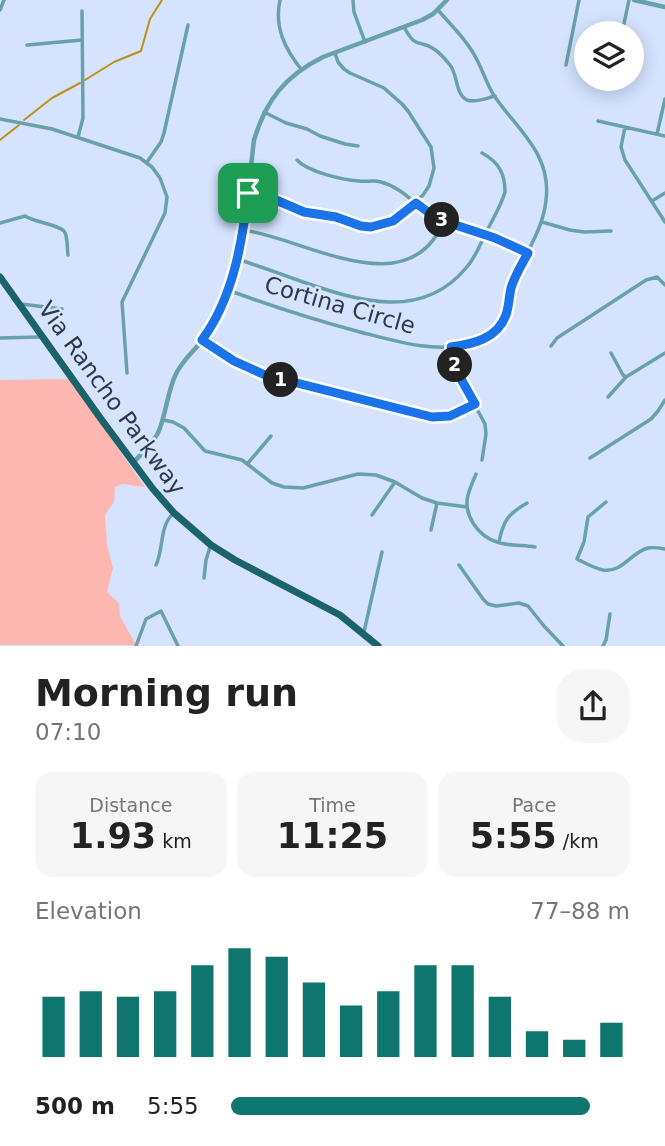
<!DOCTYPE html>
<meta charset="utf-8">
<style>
:root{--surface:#fff;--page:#f6f6f6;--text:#222;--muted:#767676;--accent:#0f766e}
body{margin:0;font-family:"DejaVu Sans",sans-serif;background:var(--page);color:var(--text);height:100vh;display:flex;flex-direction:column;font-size:26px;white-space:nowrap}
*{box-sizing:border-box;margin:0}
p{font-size:23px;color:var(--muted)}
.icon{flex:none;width:38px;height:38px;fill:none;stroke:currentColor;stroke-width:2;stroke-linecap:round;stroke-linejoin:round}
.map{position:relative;height:646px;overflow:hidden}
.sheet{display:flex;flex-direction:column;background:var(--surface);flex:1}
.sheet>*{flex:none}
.tools{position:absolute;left:574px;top:21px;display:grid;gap:14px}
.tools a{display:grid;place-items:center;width:70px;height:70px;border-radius:50%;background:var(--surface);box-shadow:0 4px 18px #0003;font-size:35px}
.pin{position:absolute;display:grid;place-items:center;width:60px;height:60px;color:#fff;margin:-30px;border-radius:14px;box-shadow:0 4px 10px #0006}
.km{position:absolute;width:35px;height:35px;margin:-18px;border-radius:50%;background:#222;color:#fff;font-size:19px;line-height:35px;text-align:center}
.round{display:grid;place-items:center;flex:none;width:74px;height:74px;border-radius:28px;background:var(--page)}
.summary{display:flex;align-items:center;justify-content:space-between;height:119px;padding:0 35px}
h1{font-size:38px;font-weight:700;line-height:52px}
.figures{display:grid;grid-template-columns:repeat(3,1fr);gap:10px;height:119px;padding:7px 35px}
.figures div{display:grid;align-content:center;border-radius:18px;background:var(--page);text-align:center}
.figures b{font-size:35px;font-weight:700}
.figures small{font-size:19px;font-weight:400}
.figures p{font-size:19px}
.chart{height:196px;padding:14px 35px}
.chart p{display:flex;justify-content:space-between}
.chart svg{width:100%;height:126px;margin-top:7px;stroke:var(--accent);stroke-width:6}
ul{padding:0 35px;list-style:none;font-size:23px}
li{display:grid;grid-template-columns:112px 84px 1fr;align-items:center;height:52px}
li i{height:18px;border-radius:9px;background:var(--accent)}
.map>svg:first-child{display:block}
</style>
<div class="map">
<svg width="665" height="646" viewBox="0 0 665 646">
<rect width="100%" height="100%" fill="#d5e3ff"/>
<path fill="#fdb7b0" d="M69,379L145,487L122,484L115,487L114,502L105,515L107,545L113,568L107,592L119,603L120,616L136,645H0V380Z"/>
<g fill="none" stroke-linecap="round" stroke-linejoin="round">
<path stroke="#bd9017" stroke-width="2" d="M85,80L114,62L141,51L150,19L162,0
M24,120L52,98L80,83
M0,140L19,125"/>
<path stroke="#68a1a8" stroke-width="3.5" d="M280,0C274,27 285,49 301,69
M353,0L354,12L365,42
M0,10L4,0
M404,27C417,51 418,38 434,49C440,53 446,60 450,65C458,75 455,94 467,100C475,103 487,98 495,96
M622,33L629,0
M27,45L82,40
M566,65L579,0
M264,112L286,123L307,129L320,136L345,144L358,146
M0,119L52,129L140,158L152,167L160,178L167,197L165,213L122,302L127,373
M598,121L665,136
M625,127L621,147L625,160L665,222
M657,134L665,99
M78,137L83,118L82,11
M297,160C308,172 343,180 359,181C367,182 374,180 381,182C404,188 417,208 437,219L494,238L527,252
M147,162L161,142L164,133L188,25
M248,193L269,197L305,212L336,217L361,226L371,227L386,224L400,216L423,195L429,186L434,168L431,147L408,111L402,104L384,88L350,73L344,69L338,62L335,53
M652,201L665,193
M542,222L570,230L584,232L611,231
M0,223L25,216C34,222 59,225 64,231C68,236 67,248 68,255
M243,230C305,238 408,307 444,221
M237,259C259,266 281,274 303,282C358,301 422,321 466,268C476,257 480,244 487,231C493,218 501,206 505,192C505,174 499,162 482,153
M228,290C271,306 315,320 360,332C396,341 432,353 470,344C508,336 503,313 513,284C523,255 543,232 546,200C552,153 516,129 493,94C485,80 481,65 472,51C463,36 449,23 438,10
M21,304L62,309
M0,338L40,337
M202,340L234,361L265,375L432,417L450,416L475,404
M551,346L557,338L646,280L657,277L665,285
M451,347L456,370L485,424L486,434L482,460
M611,353L623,375L626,377L665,353
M608,397L626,377
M163,420L173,422L184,428L205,451L242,460L272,483L284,487L303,488L358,474L376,475L395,482L422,498L437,503L467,507
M590,458L651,419L658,411L665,400
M248,463L271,436
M476,474C473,481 470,488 468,495C463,515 478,536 497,542C508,546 523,545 535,547
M606,502L588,517L584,542L577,559C585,563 594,568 603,570C623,573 631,552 648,548C654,547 660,548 665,549
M372,515L395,482
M431,530L437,503
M499,542C503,521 508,514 527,503
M156,565C164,549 159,525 174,513
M459,565L483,599L488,604L496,606L519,603L528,606L544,626L563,646
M204,578L206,560L210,547
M364,632L382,552
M136,646L146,619L161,611L178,646
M603,646L606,640L610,614"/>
<path stroke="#68a1a8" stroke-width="4.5" d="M634,0L665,7
M134,462C142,453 152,444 158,433C166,415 167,394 175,376C181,362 192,353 201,342C209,332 215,321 221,309C245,257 247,197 254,140C266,100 285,76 323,57L422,20L433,14L447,0"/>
<path stroke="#1c626a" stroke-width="7" d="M0,277L101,419L153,489L174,513L211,545L235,560L340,615L378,646"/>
</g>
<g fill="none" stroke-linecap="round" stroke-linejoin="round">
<g stroke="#fff" stroke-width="14">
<path id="route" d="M248,193L269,197L304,212L336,217L361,226L371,227L393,221L416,203L437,219L495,238L528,253C522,264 515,275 511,288C509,297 509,306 506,315C497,339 473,344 451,347L456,370L475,404L450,416L432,417L265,375L234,361L202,340C233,298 242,244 248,193Z"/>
</g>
<use href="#route" stroke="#1a73e8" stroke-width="9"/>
</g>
<g text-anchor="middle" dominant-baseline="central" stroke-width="5" stroke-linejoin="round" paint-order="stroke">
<g font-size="23" fill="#2f3749" stroke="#d5e3ff">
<text transform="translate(340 305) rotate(16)">Cortina Circle</text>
<text transform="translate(112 398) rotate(54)">Via Rancho Parkway</text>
</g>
</g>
</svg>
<div class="tools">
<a><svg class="icon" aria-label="layers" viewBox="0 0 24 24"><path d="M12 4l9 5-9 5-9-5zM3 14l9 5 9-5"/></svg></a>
</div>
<div class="pin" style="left:248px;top:193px;background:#1e9e55"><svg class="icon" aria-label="arrive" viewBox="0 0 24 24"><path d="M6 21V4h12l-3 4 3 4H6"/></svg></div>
<b class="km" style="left:281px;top:380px">1</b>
<b class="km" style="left:455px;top:365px">2</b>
<b class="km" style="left:442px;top:220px">3</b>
</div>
<section class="sheet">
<div class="summary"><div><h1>Morning run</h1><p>07:10</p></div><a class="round"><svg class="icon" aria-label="share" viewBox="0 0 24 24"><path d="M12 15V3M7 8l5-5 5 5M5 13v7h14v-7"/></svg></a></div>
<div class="figures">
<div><p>Distance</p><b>1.93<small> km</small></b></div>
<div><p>Time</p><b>11:25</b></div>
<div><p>Pace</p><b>5:55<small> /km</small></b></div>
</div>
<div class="chart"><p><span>Elevation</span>77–88 m</p>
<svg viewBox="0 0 160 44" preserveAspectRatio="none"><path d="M5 44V23M15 44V21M25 44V23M35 44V21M45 44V12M55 44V6M65 44V9M75 44V18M85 44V26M95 44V21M105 44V12M115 44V12M125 44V23M135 44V35M145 44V38M155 44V32"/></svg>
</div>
<ul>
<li><b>500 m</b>5:55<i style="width:90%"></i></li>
</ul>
</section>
